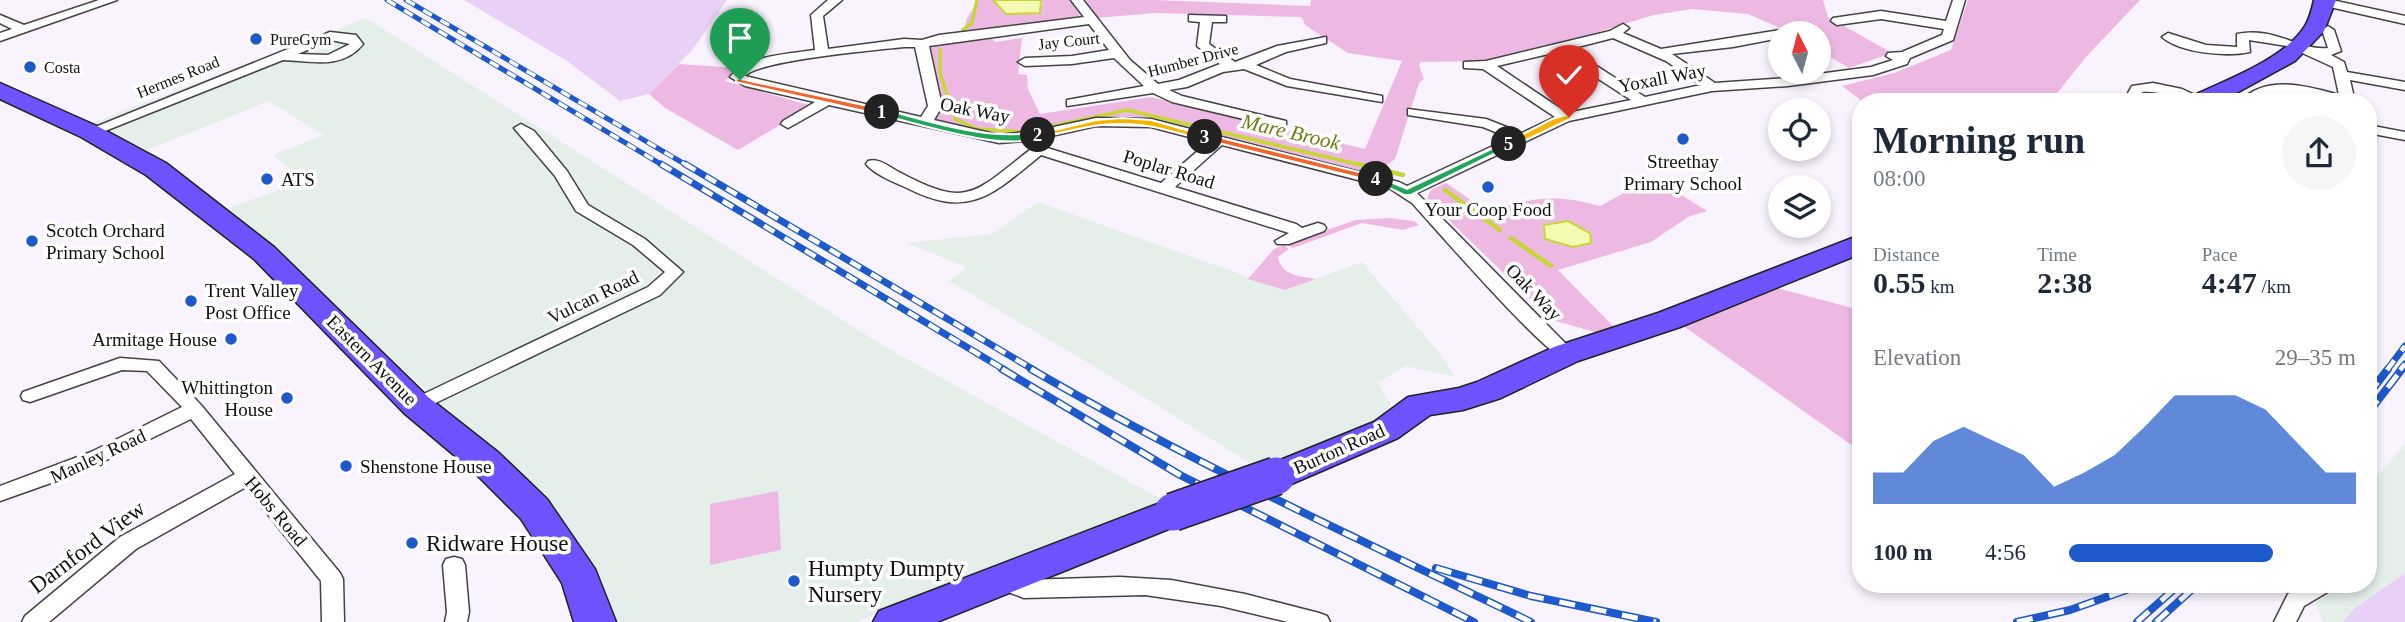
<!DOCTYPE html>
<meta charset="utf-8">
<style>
:root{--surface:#fff;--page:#f6f6f7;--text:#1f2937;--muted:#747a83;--accent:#1d59ca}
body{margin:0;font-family:"Times New Roman",serif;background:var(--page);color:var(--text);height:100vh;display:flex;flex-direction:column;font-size:26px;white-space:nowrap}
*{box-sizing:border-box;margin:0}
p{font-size:23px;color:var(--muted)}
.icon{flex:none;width:38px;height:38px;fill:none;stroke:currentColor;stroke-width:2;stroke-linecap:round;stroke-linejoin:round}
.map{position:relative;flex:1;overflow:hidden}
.details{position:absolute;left:1852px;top:93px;width:525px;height:500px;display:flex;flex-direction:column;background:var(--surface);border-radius:28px;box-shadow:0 4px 10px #0003}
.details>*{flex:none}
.needle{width:46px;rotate:354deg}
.tools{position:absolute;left:1768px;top:21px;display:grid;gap:14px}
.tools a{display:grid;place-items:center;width:63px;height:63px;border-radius:50%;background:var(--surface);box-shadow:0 4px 10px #0003;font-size:35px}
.pin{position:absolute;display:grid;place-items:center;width:60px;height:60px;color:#fff;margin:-72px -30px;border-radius:50% 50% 50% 0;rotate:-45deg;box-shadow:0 0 7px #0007}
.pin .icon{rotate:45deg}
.km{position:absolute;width:35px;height:35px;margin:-18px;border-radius:50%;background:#222;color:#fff;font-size:19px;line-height:35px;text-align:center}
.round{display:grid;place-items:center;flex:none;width:74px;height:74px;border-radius:37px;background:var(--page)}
.overview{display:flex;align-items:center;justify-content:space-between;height:119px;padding:0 21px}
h1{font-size:38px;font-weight:800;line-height:52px}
.metrics{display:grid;grid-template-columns:repeat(3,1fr);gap:10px;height:119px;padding:7px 21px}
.metrics div{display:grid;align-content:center}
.metrics b{font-size:30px;font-weight:800}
.metrics small{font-size:19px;font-weight:400}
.metrics p{font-size:19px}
.chart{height:196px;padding:14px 21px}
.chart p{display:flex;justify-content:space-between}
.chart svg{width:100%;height:126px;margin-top:7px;fill:var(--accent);opacity:.7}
ul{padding:0 21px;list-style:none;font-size:23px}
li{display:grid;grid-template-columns:112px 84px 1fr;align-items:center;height:52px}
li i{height:18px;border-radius:9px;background:var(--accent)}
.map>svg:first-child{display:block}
</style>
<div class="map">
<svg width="2405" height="622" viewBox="0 0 2405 622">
<rect width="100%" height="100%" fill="#f9f3ff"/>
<path fill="#e4efea" d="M366,18L882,345L1172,505L856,622H618L598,571L556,509L228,208L305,181L273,155L323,135L269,101L147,150L92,123Z
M1038,202L1285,290L1362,262L1437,350L1456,377L1405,366L1378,383L1391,405L1383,417L1350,437L1261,470L1097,368L949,281L966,267L906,243L992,234Z
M2405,445V573L2355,608L2343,622H2323L2308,585L2368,584V485Z"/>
<path fill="#e8d0f7" d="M464,0H727L693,49L649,94L620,101L567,61Z
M2405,573V622H2343L2355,608Z"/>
<path fill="#edb9e3" d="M979,0H993L1006,14L1043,4L1041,0H1070L1080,16L963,34L967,18Z
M1086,0H1154L1310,6L1311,0H1823L1828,17L1892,53L1849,68L1818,50V33H1792L1748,14L1692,9L1654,15L1588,35L1484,61L1421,62L1419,65L1424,79L1419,83L1395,159L1374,175L1141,117L1097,118L1024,134L1004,136L936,120L944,105L926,49L940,42L991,37L995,42L1022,38L1018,74L1027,75L1028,89L1040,114L1151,97L1365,149L1402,61L1348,53L1305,25L1302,17L1155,13L1096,18Z
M1968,0H2140L2085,58L2051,101H1862L1842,86L1894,73L1951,50Z
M679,64L740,68L725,81L812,106L738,150L665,108L649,94Z
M1653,177L1707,211L1688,217L1651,242L1558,270L1614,327L1595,332L1552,320L1427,199L1431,190L1446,183L1487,211C1532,198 1554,193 1600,206Z
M1390,218L1414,221L1419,225L1403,230L1362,223L1293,248L1286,244L1356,220Z
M1284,245L1289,249L1278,257C1281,276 1300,276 1316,279L1285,290L1248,279L1274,249Z
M1773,287L1860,310V451L1682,325Z
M778,491L781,550L710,565V504Z"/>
<path fill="#f5fab3" stroke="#c6d635" stroke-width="2" d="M993,0H1041L1040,13L1006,14Z
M1568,221L1590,233L1591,243L1573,247L1545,239L1544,225Z"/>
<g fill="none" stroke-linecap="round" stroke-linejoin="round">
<path stroke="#c6d635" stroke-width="3.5" d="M963,30L972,23L977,0
M940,50V73L955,119L977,129L1025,132L1127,110L1365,166"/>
<path stroke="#c6d635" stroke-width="4.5" d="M1358,164L1403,175
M1445,190L1500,230
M1511,238L1551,266"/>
<g stroke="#434343" stroke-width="3">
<path id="street" d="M99,0H117L0,41V33L12,29L0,23V15L24,25Z
M828,0H842L823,16L828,49L904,39L922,40L939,35L1084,17L1071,0H1083L1130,60L1158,84L1179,80L1220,64L1197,46L1200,22L1189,21V15L1226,16V22H1212L1209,44L1235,62L1277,46L1326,37V43L1286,52L1256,65L1290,79L1382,96V102L1287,86L1244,69L1223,72L1187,87L1169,90L1182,96L1286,121V127L1281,128L1172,102L1153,93L1067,106V100L1144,86L1114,58L1072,64L1025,66L1018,62L1025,58L1072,56L1109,50L1089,24L929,46L942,106L934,120L999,135L1035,131L1096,118L1151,119L1399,182L1407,186L1510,138L1483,127L1408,115V109L1486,119L1522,133L1555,117L1483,69L1464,68V62L1486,61L1610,31L1623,24L1629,28L1623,33L1661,49L1780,30L1786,33H1780V38L1733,47L1672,54L1715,83L1788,78L1871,67L1893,60L1886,56L1888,53L1902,52L1942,35L1944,29L1881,19L1837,25L1831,21L1833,18L1881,11L1946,21L1953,0H1965L1953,40L1910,58L1907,64L1873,75L1788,86L1712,91L1569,121L1417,193L1572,350L1575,354L1566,360C1544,354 1436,229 1412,203L1389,188L1222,145L1175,187L1296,224L1302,228L1318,223L1324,225L1326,228L1324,231L1289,244H1277L1275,241L1289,233L1041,155C993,194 970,220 907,188C894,182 875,175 866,164L868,161C879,158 888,166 897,171C968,209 972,195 1031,149L1025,141L999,143L829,105L788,128L781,124L783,121L815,102L745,86L730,77C747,55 789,54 815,50L811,15ZM1613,38L1666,61L1701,85L1645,97L1570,49ZM904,47H915L928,106L921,117L745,76C759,60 877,50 904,47ZM1557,52L1631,100L1567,113L1497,66ZM1096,126L1151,127L1208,142L1161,183L1044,147L1038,139Z
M2320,0H2332L2405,16V24L2321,5Z
M2328,26L2334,30L2341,51L2331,55L2344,62L2347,72L2405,82V90L2350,80L2355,102H2333L2282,93L2271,94L2256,102H2239C2266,74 2307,86 2339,95L2333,67L2287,46L2249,40L2250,52C2226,57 2180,53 2162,37L2168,33L2206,45L2237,47V34C2275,26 2299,51 2328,48L2322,30Z
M330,32L356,35L363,44C342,70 312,61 283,60L95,135L90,136L83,132ZM331,40L350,44L328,55L298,54Z
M2153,83L2182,89L2207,101C2185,103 2165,90 2142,92L2145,102H2131L2128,93L2132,86Z
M521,124L534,131L567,171L588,205L645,239L683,272L660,295L423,409H409L406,405L409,401L648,287L665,272L633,245L576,211L555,176L514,128Z
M2368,125L2405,132V140L2368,133Z
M120,358L159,361L201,405L340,573L343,579L344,622H322L321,581L246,487L136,549L49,622H22L25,616L120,537L235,474L191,419L82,472L0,501V486L91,452L182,407L147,371L122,370L30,402L23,400L21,396L23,392Z
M454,557L462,559L465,565L469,612L467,622H445L447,612L443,565L446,559Z
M1010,569L1018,571L1025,580L1120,577L1171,580L1245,594L1319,613L1327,616L1330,622H1288L1221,606L1145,595L1024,598L1008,592L999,577L1002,571Z
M2304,584H2334L2331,590L2304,606L2296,622H2274L2288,594Z"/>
</g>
<g stroke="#212121" stroke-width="3">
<path id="highway" d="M2314,0H2336L2324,31L2295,61L2220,102H2187L2190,97C2224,81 2285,59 2305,26C2310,18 2312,9 2314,0Z
M0,83L99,127L166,163L274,247L428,397L499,453L547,499L595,569L616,622H574L562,583L521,519L473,471L404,413L254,259L146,175L81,137L0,99Z
M1860,235V254L1680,327L1578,361L1501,398L1463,410L1430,415L1398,438L1289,485L1276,489L1263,485L1258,476L1263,467L1374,422L1408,397L1459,388L1477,382L1554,347L1658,313Z
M1173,498L1186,502L1192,512L1186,522L937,622H873L879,611Z"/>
</g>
<use href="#street" fill="#fff" fill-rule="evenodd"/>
<use href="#highway" fill="#6d52fd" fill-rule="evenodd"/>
<g stroke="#1d59ca" stroke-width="5">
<path id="rail-far2" d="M387,0L664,166
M406,0L688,166"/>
</g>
<g stroke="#1d59ca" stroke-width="7">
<path id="rail-far1" d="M661,164L1005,370
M685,164L1034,370
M2387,370L2405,346
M2400,370L2405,364"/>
</g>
<g stroke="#1d59ca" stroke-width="8">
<path id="rail" d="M1002,369L1180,475L1474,622
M1031,369C1192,463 1363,541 1531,622
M2368,395L2388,369
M2368,413L2402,369
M1436,568L1531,596L1656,622
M2017,622L2070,610L2143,584
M2137,622L2180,584
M2156,622L2198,584"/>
</g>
<use href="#rail-far2" stroke="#fff" stroke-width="3.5" stroke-dasharray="10" stroke-linecap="butt"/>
<use href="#rail-far1" stroke="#fff" stroke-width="4.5" stroke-dasharray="12" stroke-linecap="butt"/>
<use href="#rail" stroke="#fff" stroke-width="5" stroke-dasharray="16" stroke-linecap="butt"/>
<g stroke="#212121" stroke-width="40" stroke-linecap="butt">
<path id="highway-bridge" d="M1173,512L1276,476"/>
</g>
<use href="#highway-bridge" stroke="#6d52fd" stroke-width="37"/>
</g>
<path fill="#f0652b" stroke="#fff" stroke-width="2" d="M736,78L882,109L887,112L882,115L740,83L736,82Z"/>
<path fill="#22a559" stroke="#fff" stroke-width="2" d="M882,109C933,122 986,141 1038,132L1043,135C1012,155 915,123 879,114L878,112Z"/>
<path fill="#f5b400" stroke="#fff" stroke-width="2" d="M1122,118L1151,120L1210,137L1205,140C1177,133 1149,123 1119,124C1092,124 1065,132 1038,138L1034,135L1096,120Z"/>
<path fill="#f0652b" stroke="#fff" stroke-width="2" d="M1205,134L1379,177L1381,179L1376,182L1202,139L1201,137Z"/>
<path fill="#22a559" stroke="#fff" stroke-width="2" d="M1506,142L1514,144L1411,195H1404L1371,179L1379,177L1407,189Z"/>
<path fill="#f5b400" stroke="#fff" stroke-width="2" d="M1566,115L1574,117L1513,146L1504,144L1552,119Z"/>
<g fill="#1d59ca" stroke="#fff" stroke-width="2.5">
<circle cx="256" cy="39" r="7"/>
<circle cx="30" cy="67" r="7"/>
<circle cx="1683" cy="139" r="7"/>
<circle cx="267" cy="179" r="7"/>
<circle cx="1488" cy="187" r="7"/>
<circle cx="32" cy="241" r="7"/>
<circle cx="191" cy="301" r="7"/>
<circle cx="231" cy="339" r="7"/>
<circle cx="287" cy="398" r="7"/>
<circle cx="346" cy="466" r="7"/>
<circle cx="412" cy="543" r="7"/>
<circle cx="794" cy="581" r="7"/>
</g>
<g text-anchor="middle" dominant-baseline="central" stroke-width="7" stroke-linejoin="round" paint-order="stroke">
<g font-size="16" fill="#101010" stroke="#fff" text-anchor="start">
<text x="270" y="39">PureGym</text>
<text x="44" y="67">Costa</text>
</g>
<g font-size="16" fill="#101010" stroke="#fff">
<text transform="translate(1069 41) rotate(-6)">Jay Court</text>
<text transform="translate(1193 60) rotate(-15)">Humber Drive</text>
<text transform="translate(178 77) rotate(-22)">Hermes Road</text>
</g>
<g font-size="19" fill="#101010" stroke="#fff">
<text transform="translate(1662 78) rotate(-11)">Yoxall Way</text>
<text transform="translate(975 110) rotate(11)">Oak Way</text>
<text transform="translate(1169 169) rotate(17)">Poplar Road</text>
<text transform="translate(1534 292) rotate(46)">Oak Way</text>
<text transform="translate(593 297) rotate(-26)">Vulcan Road</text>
<text transform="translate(372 360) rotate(45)">Eastern Avenue</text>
<text transform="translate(1339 449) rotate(-24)">Burton Road</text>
<text transform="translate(98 456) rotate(-25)">Manley Road</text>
<text transform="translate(276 511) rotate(50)">Hobs Road</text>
</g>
<g font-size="19" fill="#101010" stroke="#fff" text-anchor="start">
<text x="1683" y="161" text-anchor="middle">Streethay<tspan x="1683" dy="22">Primary School</tspan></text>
<text x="281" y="179">ATS</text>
<text x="1488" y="209" text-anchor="middle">Your Coop Food</text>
<text x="46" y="230">Scotch Orchard<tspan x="46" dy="22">Primary School</tspan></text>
<text x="205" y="290">Trent Valley<tspan x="205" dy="22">Post Office</tspan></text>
<text x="217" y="339" text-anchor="end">Armitage House</text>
<text x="273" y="387" text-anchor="end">Whittington<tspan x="273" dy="22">House</tspan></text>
<text x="360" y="466">Shenstone House</text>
</g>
<g font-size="21" font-style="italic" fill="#6e7d10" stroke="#fff">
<text transform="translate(1291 132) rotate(13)">Mare Brook</text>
</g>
<g font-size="23" fill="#101010" stroke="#fff" text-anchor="start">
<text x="426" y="543">Ridware House</text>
<text x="808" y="568">Humpty Dumpty<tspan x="808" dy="26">Nursery</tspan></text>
</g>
<g font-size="23" fill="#101010" stroke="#fff">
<text transform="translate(87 547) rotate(-37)">Darnford View</text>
</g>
</g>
</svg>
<div class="tools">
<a><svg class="needle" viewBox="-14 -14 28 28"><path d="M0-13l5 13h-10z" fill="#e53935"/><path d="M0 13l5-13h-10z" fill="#747a83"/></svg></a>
<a><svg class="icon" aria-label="locate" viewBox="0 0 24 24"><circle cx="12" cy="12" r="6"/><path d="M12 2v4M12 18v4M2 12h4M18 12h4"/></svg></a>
<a><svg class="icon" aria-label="layers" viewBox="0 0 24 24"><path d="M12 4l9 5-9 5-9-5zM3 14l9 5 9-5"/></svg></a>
</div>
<div class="pin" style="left:740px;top:80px;background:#1e9e55"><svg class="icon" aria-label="arrive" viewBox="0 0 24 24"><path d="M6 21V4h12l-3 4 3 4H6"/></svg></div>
<div class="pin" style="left:1569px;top:117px;background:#d93025"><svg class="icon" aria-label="check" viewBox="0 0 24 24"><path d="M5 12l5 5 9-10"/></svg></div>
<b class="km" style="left:882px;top:112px">1</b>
<b class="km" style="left:1038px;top:135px">2</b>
<b class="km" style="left:1205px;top:137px">3</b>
<b class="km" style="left:1376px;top:179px">4</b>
<b class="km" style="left:1509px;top:144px">5</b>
<section class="details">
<div class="overview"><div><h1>Morning run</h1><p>08:00</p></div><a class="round"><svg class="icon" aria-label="share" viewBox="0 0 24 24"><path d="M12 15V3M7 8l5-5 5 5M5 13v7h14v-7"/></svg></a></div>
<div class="metrics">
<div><p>Distance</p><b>0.55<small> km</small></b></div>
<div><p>Time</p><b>2:38</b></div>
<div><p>Pace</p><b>4:47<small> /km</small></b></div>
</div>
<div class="chart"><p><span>Elevation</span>29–35 m</p>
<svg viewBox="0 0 160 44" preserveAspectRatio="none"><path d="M0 44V33L10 33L20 22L30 17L40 22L50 27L60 38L70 33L80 27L90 17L100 6L110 6L120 6L130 11L140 22L150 33L160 33V44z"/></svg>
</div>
<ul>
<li><b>100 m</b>4:56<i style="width:71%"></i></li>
</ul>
</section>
</div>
